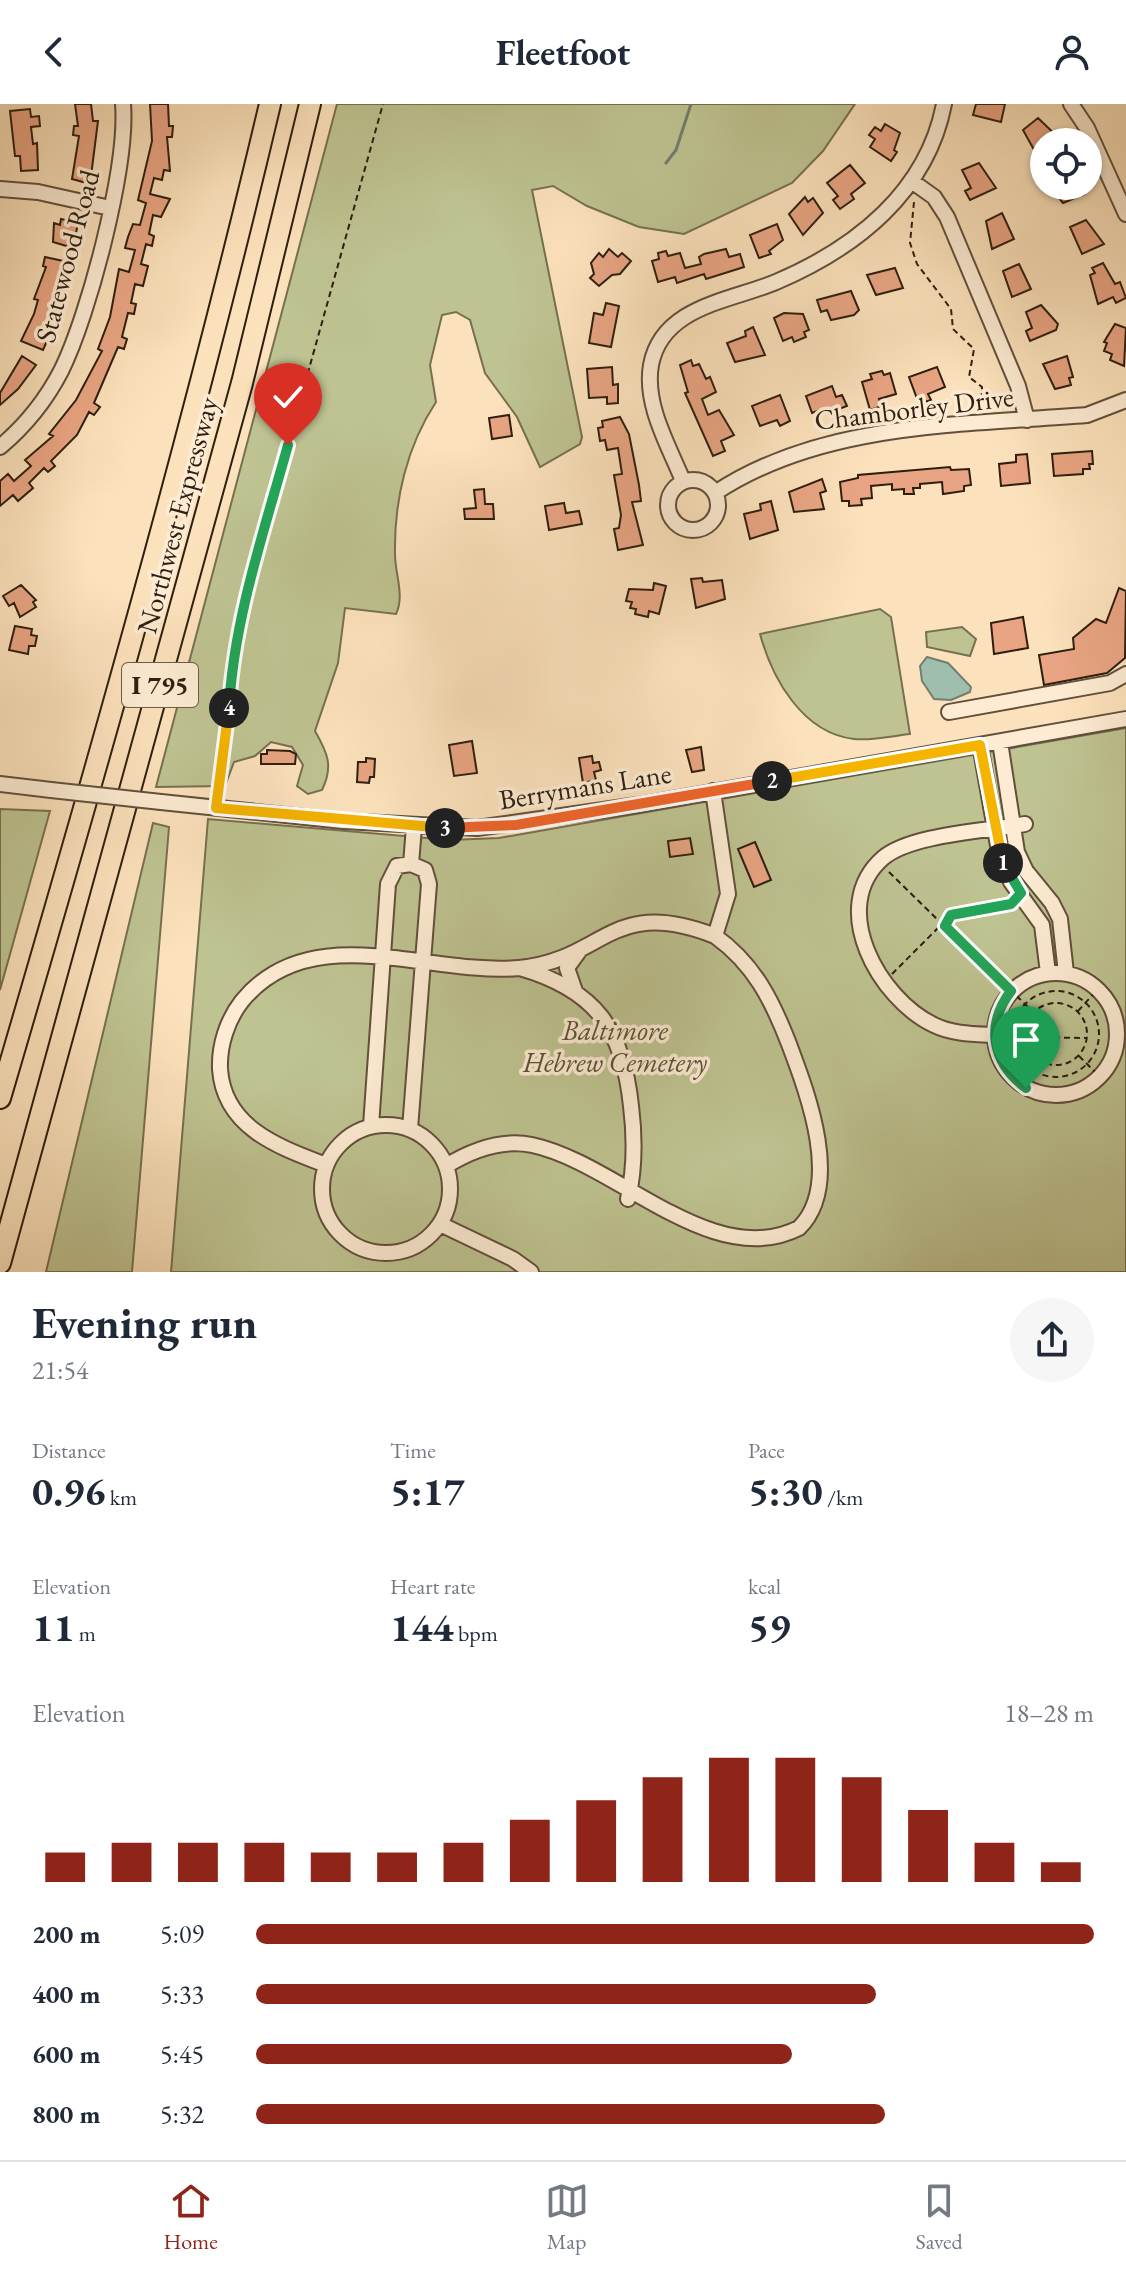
<!DOCTYPE html>
<meta charset="utf-8">
<style>
:root{--surface:#fff;--page:#f6f6f7;--text:#1f2937;--muted:#747a83;--line:#e0e1e3;--accent:#8f2418}
body{margin:0;font-family:"EB Garamond",serif;background:var(--page);color:var(--text);height:100vh;display:flex;flex-direction:column;font-size:30px;white-space:nowrap}
*{box-sizing:border-box;margin:0}
p{font-size:26px;color:var(--muted)}
.icon{flex:none;width:44px;height:44px;fill:none;stroke:currentColor;stroke-width:2;stroke-linecap:round;stroke-linejoin:round}
.map{position:relative;height:1168px;overflow:hidden}
.drawer{display:flex;flex-direction:column;background:var(--surface);flex:1}
.drawer>*{flex:none}
.controls{position:absolute;left:1030px;top:24px;display:grid;gap:16px}
.controls a{display:grid;place-items:center;width:72px;height:72px;border-radius:50%;background:var(--surface);box-shadow:0 2px 6px #0004;font-size:40px}
.pin{position:absolute;display:grid;place-items:center;width:68px;height:68px;color:#fff;margin:-82px -34px;border-radius:50% 50% 50% 0;rotate:-45deg;box-shadow:0 0 8px #0007}
.pin .icon{rotate:45deg}
.km{position:absolute;width:40px;height:40px;margin:-20px;border-radius:50%;background:#222;color:#fff;font-size:22px;line-height:40px;text-align:center}
.round{display:grid;place-items:center;flex:none;width:84px;height:84px;border-radius:42px;background:var(--page)}
.head{display:flex;align-items:center;justify-content:space-between;height:136px;padding:0 32px}
h1{font-size:44px;font-weight:700;line-height:60px}
.metrics{display:grid;grid-template-columns:repeat(3,1fr);gap:12px;height:136px;padding:8px 32px}
.metrics div{display:grid;align-content:center}
.metrics b{font-size:40px;font-weight:700}
.metrics small{font-size:22px;font-weight:400}
.metrics p{font-size:22px}
.chart{height:224px;padding:16px 32px}
.chart p{display:flex;justify-content:space-between}
.chart svg{width:100%;height:144px;margin-top:8px;stroke:var(--accent);stroke-width:6}
ul{padding:0 32px;list-style:none;font-size:26px}
li{display:grid;grid-template-columns:128px 96px 1fr;align-items:center;height:60px}
li i{height:20px;border-radius:10px;background:var(--accent)}
header{display:flex;justify-content:space-between;align-items:center;height:104px;padding:0 32px;background:var(--surface);font-size:36px;font-weight:700}
.menu{display:flex;justify-content:space-around;align-items:center;height:112px;border-top:2px solid var(--line);background:var(--surface);font-size:22px;color:var(--muted)}
.menu a{display:grid;justify-items:center;gap:4px}
.menu .active{color:var(--accent)}
.map>svg:first-child{display:block}
</style>
<header><svg class="icon" aria-label="back" viewBox="0 0 24 24"><path d="M15 5l-7 7 7 7"/></svg>Fleetfoot<svg class="icon" aria-label="person" viewBox="0 0 24 24"><circle cx="12" cy="8" r="4"/><path d="M4 21q1-7 8-7t8 7"/></svg></header>
<div class="map">
<svg width="1126" height="1168" viewBox="0 0 1126 1168">
<rect width="100%" height="100%" fill="#fce2bc"/>
<filter id="stains"><feTurbulence type="fractalNoise" baseFrequency=".0025" numOctaves="4"/><feColorMatrix values="0 0 0 0 .2 0 0 0 0 .09 0 0 0 0 .02 0 0 0 .5 -.17"/></filter>
<radialGradient id="worn" r=".72"><stop offset=".6" stop-color="#630" stop-opacity="0"/><stop offset="1" stop-color="#630" stop-opacity=".3"/></radialGradient>
<path fill="#bec391" stroke="#767050" stroke-width="2" d="M337,0H855L823,47L792,79L684,130L639,123L587,102L553,82L532,86L582,333L580,340L540,363L517,313L485,269L470,216L456,208L442,211L430,261L436,298C407,342 394,396 395,450C395,471 405,491 396,510L345,504L338,559L315,627C327,648 334,662 322,686L308,690L297,682L303,661L292,643L271,638L255,652L234,658L225,682L156,683Z
M880,505L891,513L910,630C892,632 873,637 854,635C802,629 772,574 760,530Z
M962,523L976,535L970,552L927,543L926,528Z
M1126,624V1168H171L208,715L450,736L499,734Z
M0,705L50,707L0,886Z
M153,719L169,723L132,1168H46Z"/>
<path fill="#9fbeae" stroke="#727e6f" stroke-width="2" d="M927,553L948,559L971,583L970,588L951,596L934,595L922,577L920,562Z"/>
<g fill="none" stroke-linecap="round" stroke-linejoin="round">
<path stroke="#727e6f" stroke-width="3" d="M666,59L676,46L691,0"/>
</g>
<path fill="#e9a583" stroke="#2e1e10" stroke-width="2" d="M75,0H91L93,17H98L90,80L72,75L79,32L73,31L74,22H78Z
M150,0H168L169,22H173L172,33H167L170,67L164,66L162,76L154,74L150,90L170,95L161,113L153,111L149,130L154,132L152,142L146,140L141,160L148,162L143,182L135,180L131,199L136,200L134,210L128,209L122,233L127,235L124,245L118,243L94,299L100,303L94,311L89,308L77,331L51,357L55,362L48,368L44,364L29,379L33,384L18,397L13,391L0,402V377L8,370L14,377L31,362L25,356L53,332L49,330L76,296L102,247L98,245L110,213L119,165L129,168L135,146L125,144L128,133L133,120L140,121L146,99L138,96L152,37Z
M976,0H1005L1001,18L973,11Z
M30,5L31,13L39,12L40,22L31,23L33,40L37,39L38,66L21,67L20,52H15L10,7Z
M1038,14L1063,38H1044V48L1038,53L1023,26Z
M885,20L900,29L894,46L897,48L891,57L870,43L875,35L869,31L875,23L881,27Z
M979,59L996,84L970,96L965,87L971,84L962,66Z
M850,61L865,79L851,90L854,95L840,105L833,96L838,92L827,79Z
M1049,82H1082L1085,90L1063,99Z
M805,93L808,98L813,94L823,109L803,131L789,110Z
M1002,109L1014,135L992,145L986,117Z
M61,115L78,119L73,144L53,138L54,119L60,121Z
M1086,116L1104,140L1082,150L1070,123Z
M777,120L783,136L769,147L771,150L759,154L750,131Z
M609,145L618,153L622,149L631,157L620,170L612,171L599,182L590,174L594,170L591,159L599,149L603,153Z
M726,145L729,153L740,150L744,163L706,175L704,170L677,179L675,173L658,178L652,157L659,155L658,149L666,147L668,152L680,149L685,164L701,160L699,153L704,150Z
M45,153L68,158L56,210L53,209L43,235L47,237L43,246L21,237L34,210L38,196L34,195L46,163L43,162Z
M1103,159L1115,180L1120,178L1126,194L1116,199L1113,193L1098,200L1090,171L1095,169L1092,164Z
M1019,160L1031,185L1012,193L1003,167Z
M895,164L903,184L876,191L867,171Z
M851,187L859,206L854,211L831,216L827,206L821,208L817,196Z
M606,199L619,202L611,243L589,239L594,209L603,211Z
M1041,201L1058,220L1056,226L1030,237L1026,227L1032,224L1026,208Z
M784,209L803,210L809,226L804,228L806,233L794,238L792,233L783,237L774,214Z
M1115,220L1126,224L1124,262L1110,256L1112,250L1104,247L1107,239L1104,238Z
M753,223L765,251L735,258L727,239L746,232L745,227Z
M22,252L36,261L18,285L0,301V289Z
M1067,252L1073,273L1069,274L1071,281L1055,285L1043,260Z
M691,256L693,262L699,260L706,275L710,273L716,288L702,295L708,311L719,306L734,331L721,337L725,347L713,352L685,289L688,288L680,261Z
M612,263L613,281L618,280V299L607,300V293L589,294L587,265Z
M937,263L945,283L928,290L931,296L919,300L909,273Z
M882,267L884,271L890,269L896,290L879,295L882,302L870,306L862,278L872,275L870,270Z
M832,282L836,293L842,291L847,302L831,308L822,305L812,309L806,292Z
M780,291L790,317L780,322L777,316L760,322L752,302Z
M509,311L512,332L492,335L489,314Z
M620,313L629,330L639,381L641,397L632,398L643,441L618,446L614,425L619,424L621,411L614,371L622,370L618,344L607,346L605,336L600,337L598,324L603,323L602,317Z
M1092,347L1093,360H1089L1090,365H1083V370L1054,372L1052,350Z
M1027,350L1030,379L1001,382L999,360L1016,358V351Z
M950,363L951,366L969,365L971,381L964,382V387L943,390L942,378L920,380V384H913L914,390H904V385L892,386V380L871,382L872,394L861,395L862,401L849,402V397H842L840,378L858,374V371Z
M822,375L826,387L820,389L824,405L794,408L789,388Z
M484,385L485,400H493L494,415H465L464,405L476,404L474,386Z
M771,397L778,426L750,435L744,410L761,406L760,400Z
M564,399L566,409L579,407L582,420L549,426L545,402Z
M702,474L703,478L722,476L725,495L696,504L691,475Z
M654,479L666,482L659,510L649,507L648,513L635,510L636,505L630,504L632,498L626,497L629,485L653,486Z
M21,481L36,496L33,498L36,503L20,513L14,499L9,502L3,492Z
M1119,484L1126,487L1125,554L1107,569L1044,581L1039,551L1074,545L1073,534L1096,515L1106,519Z
M1023,513L1028,544L994,550L991,519Z
M15,522L32,525L31,531L37,532L35,542H29L28,550L9,546Z
M472,637L477,669L454,672L449,641Z
M701,643L704,666L692,668L686,646Z
M267,646L290,647L296,650L295,660H261V650H267Z
M592,652L593,659L599,658L601,666L594,668L596,676L583,679L579,654Z
M366,654L375,655L374,673H370L369,679L357,678L358,658H366Z
M690,734L693,750L670,753L668,737Z
M755,738L771,776L754,783L738,745Z"/>
<g fill="none" stroke-linecap="round" stroke-linejoin="round">
<g stroke="#624f3b" stroke-width="18">
<path id="minor" d="M1071,0L1087,24L1126,110
M913,78L934,93L947,113L1018,282L1027,316
M0,85L38,88L110,104
M0,343C25,322 46,296 61,267C89,211 128,62 123,0
M668 401a25 25 0 1 1 50 0a25 25 0 1 1-50 0Z
M683,377C669,342 644,301 651,261C662,202 731,197 776,178C856,144 927,88 944,0
M715,389C822,318 962,321 1087,311L1126,296
M949,608L1110,579L1126,570
M1000,638L1017,748L1026,767L1052,799L1060,815L1066,869
M980,641L1000,753L1011,778L1042,821L1048,869
M0,680L51,686
M161,698L343,717L477,724L638,701L1126,615
M411,760L414,723
M520,864C596,886 623,925 631,1002C635,1034 635,1064 628,1095
M995 930a61 61 0 1 1 122 0a61 61 0 1 1-122 0Z
M575,887L567,864L580,846
M994,931C974,930 952,930 934,921C879,895 827,803 883,754C911,730 988,727 1025,720
M322 1085a64 64 0 1 1 128 0a64 64 0 1 1-128 0Z
M371,1022L388,780L397,762L411,760L425,766L429,780L410,1025
M326,1061C279,1043 224,1024 220,965C219,942 227,916 242,897C311,813 428,872 519,864C605,856 610,791 715,832
M446,1062C472,1046 502,1035 532,1041C617,1059 712,1168 799,1124C843,1081 807,988 789,940C772,896 754,860 715,832L728,790L713,687
M440,1120L513,1155L531,1168"/>
</g>
<g stroke="#2e1e10" stroke-width="24">
<path id="highway" d="M0,994C97,664 191,334 270,0
M0,1159L242,279L310,0"/>
</g>
<path stroke="#2e1e10" stroke-width="2" stroke-dasharray="6 4" stroke-linecap="butt" d="M914,98L910,139L917,160L951,205L953,225L974,245L969,273L982,283L981,304
M216,689L228,610L231,555L252,469L383,0
M889,768L940,818
M943,817L945,820L943,823L939,820Z
M945,818L951,811L1012,799
M945,822L1032,907
M892,870L940,822
M1013 930a43 43 0 1 1 86 0a43 43 0 1 1-86 0Z
M1025 930a31 31 0 1 1 62 0a31 31 0 1 1-62 0Z
M1078,907L1098,885
M1024,933L1086,934
M1079,952L1100,973
M1013,975L1034,953"/>
<use href="#minor" stroke="#fdecd3" stroke-width="14"/>
<use href="#highway" stroke="#fce2bc" stroke-width="20"/>
<g stroke="#624f3b" stroke-width="18" stroke-linecap="butt">
<path id="minor-bridge" d="M51,686L161,698"/>
</g>
<use href="#minor-bridge" stroke="#fdecd3" stroke-width="14"/>
</g>
<g fill="none" stroke-linecap="round" stroke-linejoin="round">
<g stroke="#fff" stroke-width="16">
<path id="split-1" d="M1003,759L1021,789L1011,800L951,811L945,822L1011,887C985,921 992,959 1026,984"/>
</g>
<g stroke="#fff" stroke-width="16">
<path id="split-2" d="M772,677L980,641L1003,759"/>
</g>
<g stroke="#fff" stroke-width="16">
<path id="split-3" d="M445,724L516,721L772,677"/>
</g>
<g stroke="#fff" stroke-width="16">
<path id="split-4" d="M229,604L216,704L445,724"/>
</g>
<g stroke="#fff" stroke-width="16">
<path id="split-5" d="M229,604C234,514 264,428 288,341"/>
</g>
<use href="#split-1" stroke="#22a559" stroke-width="10"/>
<use href="#split-2" stroke="#f5b400" stroke-width="10"/>
<use href="#split-3" stroke="#f0652b" stroke-width="10"/>
<use href="#split-4" stroke="#f5b400" stroke-width="10"/>
<use href="#split-5" stroke="#22a559" stroke-width="10"/>
</g>
<g text-anchor="middle" dominant-baseline="central" stroke-width="7" stroke-linejoin="round" paint-order="stroke">
<rect fill="#fdecd3" stroke="#6c5c4a" stroke-width="2" x="122" y="559" width="76" height="44" rx="6"/>
<g font-size="26" font-weight="bold" fill="#2e1e10">
<text x="160" y="581">I 795</text>
</g>
<g font-size="28" fill="#2e1e10" stroke="#fdecd3">
<text transform="translate(67 152) rotate(-75)">Statewood Road</text>
<text transform="translate(914 304) rotate(-7)">Chamborley Drive</text>
<text transform="translate(177 411) rotate(-75)">Northwest Expressway</text>
<text transform="translate(585 682) rotate(-9)">Berrymans Lane</text>
</g>
<g font-size="28" font-style="italic" fill="#595037" stroke="#fdecd3">
<text x="615" y="926">Baltimore<tspan x="615" dy="32">Hebrew Cemetery</tspan></text>
</g>
</g>
<rect width="100%" height="100%" filter="url(#stains)"/>
<rect width="100%" height="100%" fill="url(#worn)"/>
</svg>
<div class="controls">
<a><svg class="icon" aria-label="locate" viewBox="0 0 24 24"><circle cx="12" cy="12" r="6"/><path d="M12 2v4M12 18v4M2 12h4M18 12h4"/></svg></a>
</div>
<div class="pin" style="left:1026px;top:984px;background:#1e9e55"><svg class="icon" aria-label="arrive" viewBox="0 0 24 24"><path d="M6 21V4h12l-3 4 3 4H6"/></svg></div>
<div class="pin" style="left:288px;top:341px;background:#d93025"><svg class="icon" aria-label="check" viewBox="0 0 24 24"><path d="M5 12l5 5 9-10"/></svg></div>
<b class="km" style="left:1003px;top:759px">1</b>
<b class="km" style="left:772px;top:677px">2</b>
<b class="km" style="left:445px;top:724px">3</b>
<b class="km" style="left:229px;top:604px">4</b>
</div>
<section class="drawer">
<div class="head"><div><h1>Evening run</h1><p>21:54</p></div><a class="round"><svg class="icon" aria-label="share" viewBox="0 0 24 24"><path d="M12 15V3M7 8l5-5 5 5M5 13v7h14v-7"/></svg></a></div>
<div class="metrics">
<div><p>Distance</p><b>0.96<small> km</small></b></div>
<div><p>Time</p><b>5:17</b></div>
<div><p>Pace</p><b>5:30<small> /km</small></b></div>
</div>
<div class="metrics">
<div><p>Elevation</p><b>11<small> m</small></b></div>
<div><p>Heart rate</p><b>144<small> bpm</small></b></div>
<div><p>kcal</p><b>59</b></div>
</div>
<div class="chart"><p><span>Elevation</span>18–28 m</p>
<svg viewBox="0 0 160 44" preserveAspectRatio="none"><path d="M5 44V35M15 44V32M25 44V32M35 44V32M45 44V35M55 44V35M65 44V32M75 44V25M85 44V19M95 44V12M105 44V6M115 44V6M125 44V12M135 44V22M145 44V32M155 44V38"/></svg>
</div>
<ul>
<li><b>200 m</b>5:09<i style="width:100%"></i></li>
<li><b>400 m</b>5:33<i style="width:74%"></i></li>
<li><b>600 m</b>5:45<i style="width:64%"></i></li>
<li><b>800 m</b>5:32<i style="width:75%"></i></li>
</ul>
</section>
<nav class="menu">
<a class="active"><svg class="icon" aria-label="home" viewBox="0 0 24 24"><path d="M3 11l9-7 9 7M6 9v11h12V9"/></svg>Home</a>
<a><svg class="icon" aria-label="map" viewBox="0 0 24 24"><path d="M3 6l6-2 6 2 6-2v14l-6 2-6-2-6 2zM9 4v14M15 6v14"/></svg>Map</a>
<a><svg class="icon" aria-label="saved" viewBox="0 0 24 24"><path d="M7 4h10v16l-5-4-5 4z"/></svg>Saved</a>
</nav>
